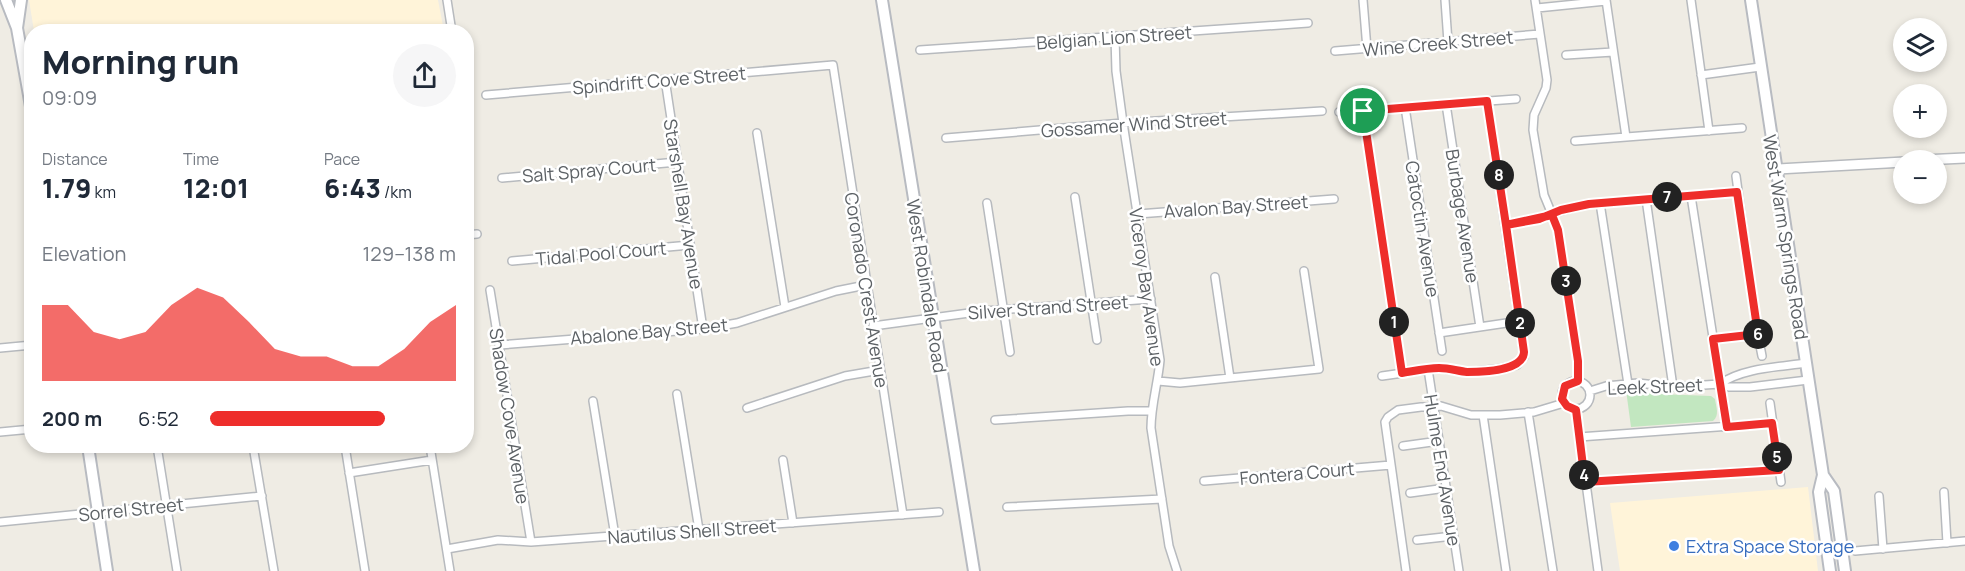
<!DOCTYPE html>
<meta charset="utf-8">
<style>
:root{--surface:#fff;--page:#f6f6f7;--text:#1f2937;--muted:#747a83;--accent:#ee2e2b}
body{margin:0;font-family:Manrope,sans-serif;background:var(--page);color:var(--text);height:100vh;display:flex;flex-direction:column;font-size:22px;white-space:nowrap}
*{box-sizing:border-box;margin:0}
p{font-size:20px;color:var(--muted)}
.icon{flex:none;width:33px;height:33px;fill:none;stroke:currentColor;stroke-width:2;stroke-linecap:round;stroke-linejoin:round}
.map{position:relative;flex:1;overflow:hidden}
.details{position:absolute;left:24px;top:24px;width:450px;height:429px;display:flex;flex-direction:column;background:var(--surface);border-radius:24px;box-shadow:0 3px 9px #0003}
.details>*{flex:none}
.buttons{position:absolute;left:1893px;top:18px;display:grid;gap:12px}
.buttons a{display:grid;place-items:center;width:54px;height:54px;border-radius:50%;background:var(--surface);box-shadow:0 3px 9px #0003;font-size:30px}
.pin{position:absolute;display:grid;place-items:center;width:51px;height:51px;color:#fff;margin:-26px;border:3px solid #fff;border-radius:50%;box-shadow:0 2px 6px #0007}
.km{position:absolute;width:30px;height:30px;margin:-15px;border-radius:50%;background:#222;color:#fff;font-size:16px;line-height:30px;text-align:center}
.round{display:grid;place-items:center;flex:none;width:63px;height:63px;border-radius:32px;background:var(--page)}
.overview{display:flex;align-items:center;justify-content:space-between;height:102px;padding:0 18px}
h1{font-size:33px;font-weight:800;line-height:45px}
.metrics{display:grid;grid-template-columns:repeat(3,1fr);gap:9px;height:102px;padding:6px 18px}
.metrics div{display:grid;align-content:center}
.metrics b{font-size:26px;font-weight:800}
.metrics small{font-size:16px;font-weight:400}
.metrics p{font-size:16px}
.chart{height:168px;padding:12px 18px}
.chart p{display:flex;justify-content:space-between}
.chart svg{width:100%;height:108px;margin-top:6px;fill:var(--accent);opacity:.7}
ul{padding:0 18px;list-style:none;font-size:20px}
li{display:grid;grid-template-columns:96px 72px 1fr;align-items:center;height:45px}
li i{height:15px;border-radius:8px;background:var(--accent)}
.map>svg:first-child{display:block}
</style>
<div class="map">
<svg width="1965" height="571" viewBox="0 0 1965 571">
<rect width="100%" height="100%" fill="#efece4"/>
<path fill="#fff4d9" d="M29,0H438L444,31H34Z
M1808,487L1818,571H1620L1610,503Z"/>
<path fill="#c2e7c0" d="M1626,390L1658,394L1711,396L1715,399C1716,407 1720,415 1713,421L1631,427Z"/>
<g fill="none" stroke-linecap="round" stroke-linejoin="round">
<g stroke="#b7babe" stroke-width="10">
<path id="minor" d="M447,0L452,32
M1363,0L1367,49
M1445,0L1448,42
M1535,0L1547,80L1546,88L1534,115L1533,130L1544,195L1558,229L1578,361V381
M1606,0L1626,137
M1691,0L1709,131
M1537,8L1606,1
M1115,37L1116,71L1123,123L1160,360C1158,383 1151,405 1151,428L1169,546L1177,571
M920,50L1308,23
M1335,51L1540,34
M1566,55L1613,52
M1701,75L1760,67
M665,79L703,329
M486,95L833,65L903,515
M1446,104L1480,327
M1405,107L1442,351
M1363,111L1402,373
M1339,112L1516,99
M757,133L785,307
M946,138L1123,123L1322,111
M1575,141L1742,128
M1736,176L1756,325L1762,356
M502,178L677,162
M1691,196L1727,427
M1075,197L1097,340
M1646,199L1673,387
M987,203L1010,352
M1600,203L1628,384
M1138,214L1334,199
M1506,225L1539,219L1561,211L1589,204L1737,192
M466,235L477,234
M512,261L690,245
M1215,277L1230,378
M490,290L531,542
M873,326L984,311L1151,299
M1439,333L1520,321
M1713,339L1758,334
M499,345L703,329L737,323L836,291L866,285
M0,348L32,345
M1428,369L1459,571
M1382,376L1438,368L1467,372L1497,369L1517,365L1524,357L1487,101
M1562 395a14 14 0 1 1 28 0a14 14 0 1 1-28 0Z
M1158,381L1180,383L1319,369L1304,271
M1720,384C1742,368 1779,367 1806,363
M1590,391L1606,386L1638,383L1673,387L1720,384L1729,387H1750L1808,380
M677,394L699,530
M593,401L615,536
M1770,403L1781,482
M747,408L845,376L880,370
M1576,410L1598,571
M1528,412L1553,571
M1483,415L1506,571
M995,420L1128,411H1151
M0,432L32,429
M1579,437L1772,423
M157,446L177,571
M253,446L274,571
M345,446L365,571
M430,446L450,571
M1403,446L1439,441
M783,460L793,523
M349,473L432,460
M1204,481L1391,465
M1585,482L1779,469
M1944,492L1947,543
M1410,493L1446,488
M1879,496L1883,549
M1007,507L1162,499
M0,522L262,496
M1417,540L1453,536
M447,549L498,540L531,542L939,512
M1855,551L1965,541
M1406,571L1385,422L1388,417L1398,410L1421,407L1441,406L1471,415H1500L1534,412L1564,403"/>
</g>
<g stroke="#b7babe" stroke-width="12">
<path id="tertiary" d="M1923,160L1965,158
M1776,169L1904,162"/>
</g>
<g stroke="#b8bbc1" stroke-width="14">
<path id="secondary" d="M6,0L17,28L32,112
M882,0L974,571
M1751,0L1823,475L1819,492L1830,571
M17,28L21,0
M88,446L107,571
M1823,475L1834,491L1845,571"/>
</g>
<use href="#minor" stroke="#fff" stroke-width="7"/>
<use href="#tertiary" stroke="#fff" stroke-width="9"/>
<use href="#secondary" stroke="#fff" stroke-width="10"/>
</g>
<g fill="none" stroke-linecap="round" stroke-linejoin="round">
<g stroke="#fff" stroke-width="12">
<path id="route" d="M1363,111L1402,373C1414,371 1427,368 1439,368C1449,368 1458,371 1467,372C1483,372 1523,371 1524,352L1506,225L1552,215L1558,230L1578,361V381L1565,386L1562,399L1567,406L1576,410L1585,482L1779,470L1772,423L1727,427L1713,339L1758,334L1737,192L1589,204L1561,210L1539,219L1506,225L1487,101L1363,111"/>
</g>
<use href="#route" stroke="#ee2e2b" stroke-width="8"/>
</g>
<circle fill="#3f7fe0" stroke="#fff" stroke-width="2" cx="1674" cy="546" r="6"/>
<g text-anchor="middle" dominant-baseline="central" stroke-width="5" stroke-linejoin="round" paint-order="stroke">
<g font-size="18" fill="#5c6165" stroke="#fff">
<text transform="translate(1114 37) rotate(-4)">Belgian Lion Street</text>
<text transform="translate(1438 43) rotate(-5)">Wine Creek Street</text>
<text transform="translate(659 80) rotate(-5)">Spindrift Cove Street</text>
<text transform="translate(1134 124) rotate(-4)">Gossamer Wind Street</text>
<text transform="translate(589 170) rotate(-5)">Salt Spray Court</text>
<text transform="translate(684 204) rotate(81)">Starshell Bay Avenue</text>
<text transform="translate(1236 206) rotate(-4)">Avalon Bay Street</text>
<text transform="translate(1463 216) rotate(81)">Burbage Avenue</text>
<text transform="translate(1423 229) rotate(81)">Catoctin Avenue</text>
<text transform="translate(1786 237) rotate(81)">West Warm Springs Road</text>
<text transform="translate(601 253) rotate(-5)">Tidal Pool Court</text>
<text transform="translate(927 286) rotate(81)">West Robindale Road</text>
<text transform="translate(1147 287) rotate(82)">Viceroy Bay Avenue</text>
<text transform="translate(867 290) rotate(81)">Coronado Crest Avenue</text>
<text transform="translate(1048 307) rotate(-4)">Silver Strand Street</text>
<text transform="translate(649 331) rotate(-5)">Abalone Bay Street</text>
<text transform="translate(1655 386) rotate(-2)">Leek Street</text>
<text transform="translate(510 416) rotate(81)">Shadow Cove Avenue</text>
<text transform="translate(1443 470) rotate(81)">Hulme End Avenue</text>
<text transform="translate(1297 473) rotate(-5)">Fontera Court</text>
<text transform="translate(131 509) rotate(-6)">Sorrel Street</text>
<text transform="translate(692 531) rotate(-4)">Nautilus Shell Street</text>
</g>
<g font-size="18" fill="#366cbe" stroke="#fff" text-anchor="start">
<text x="1686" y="546">Extra Space Storage</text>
</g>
</g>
</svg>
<div class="buttons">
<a><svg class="icon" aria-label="layers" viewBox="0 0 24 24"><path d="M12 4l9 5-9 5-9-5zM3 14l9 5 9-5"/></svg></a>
<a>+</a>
<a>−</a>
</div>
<div class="pin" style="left:1363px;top:111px;background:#1e9e55"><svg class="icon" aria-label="arrive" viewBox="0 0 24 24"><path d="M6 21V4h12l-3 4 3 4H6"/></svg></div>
<b class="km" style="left:1394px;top:322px">1</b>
<b class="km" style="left:1520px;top:323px">2</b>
<b class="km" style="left:1566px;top:281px">3</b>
<b class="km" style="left:1584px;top:475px">4</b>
<b class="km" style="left:1777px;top:457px">5</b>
<b class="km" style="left:1758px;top:334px">6</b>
<b class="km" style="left:1667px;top:197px">7</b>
<b class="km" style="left:1499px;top:175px">8</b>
<section class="details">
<div class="overview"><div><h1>Morning run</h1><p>09:09</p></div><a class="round"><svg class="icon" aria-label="share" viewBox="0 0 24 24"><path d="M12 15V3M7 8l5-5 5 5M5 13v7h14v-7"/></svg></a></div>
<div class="metrics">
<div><p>Distance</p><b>1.79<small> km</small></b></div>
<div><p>Time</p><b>12:01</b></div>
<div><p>Pace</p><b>6:43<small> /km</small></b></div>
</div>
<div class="chart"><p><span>Elevation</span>129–138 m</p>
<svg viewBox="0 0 160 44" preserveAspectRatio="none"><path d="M0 44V13L10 13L20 24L30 27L40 24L50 13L60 6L70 10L80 20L90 31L100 34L110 34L120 38L130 38L140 31L150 20L160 13V44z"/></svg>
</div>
<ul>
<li><b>200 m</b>6:52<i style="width:71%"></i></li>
</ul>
</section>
</div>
